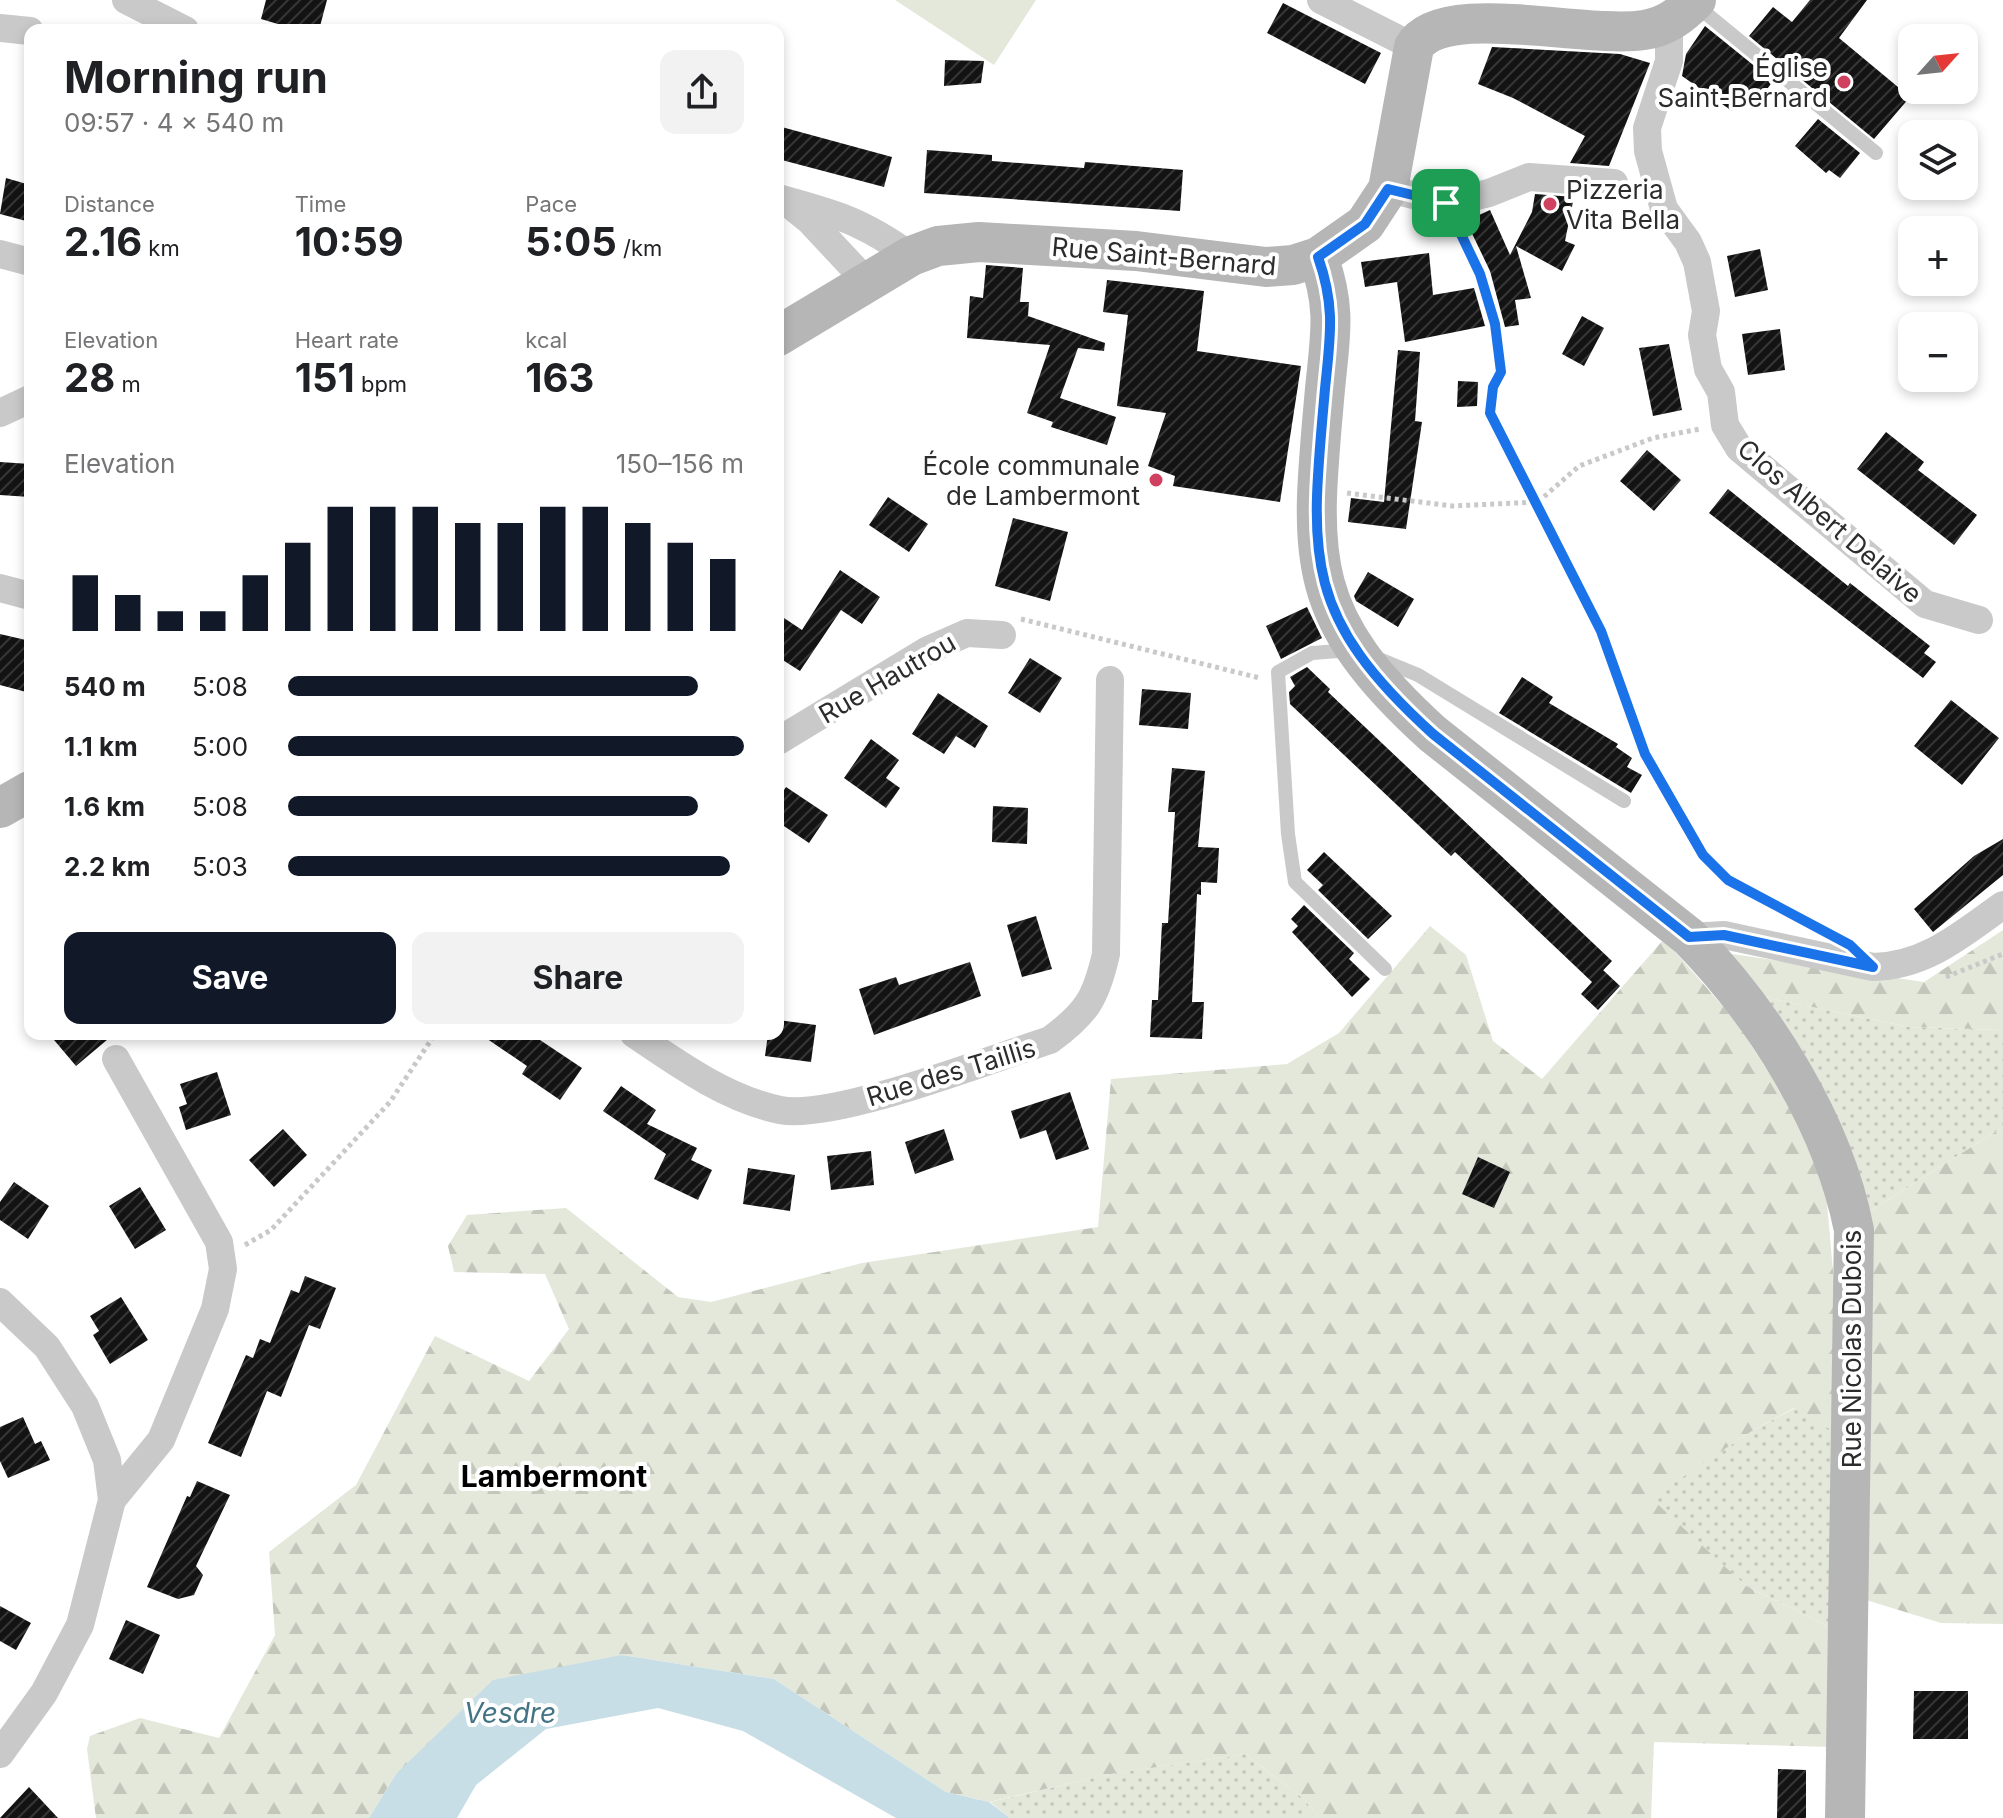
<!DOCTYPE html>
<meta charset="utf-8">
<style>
:root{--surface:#fff;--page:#f2f2f2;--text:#202124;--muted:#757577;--accent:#111827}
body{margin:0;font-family:Inter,sans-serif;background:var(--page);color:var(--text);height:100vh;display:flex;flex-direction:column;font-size:30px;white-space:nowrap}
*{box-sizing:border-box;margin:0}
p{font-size:26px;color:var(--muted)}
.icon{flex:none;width:44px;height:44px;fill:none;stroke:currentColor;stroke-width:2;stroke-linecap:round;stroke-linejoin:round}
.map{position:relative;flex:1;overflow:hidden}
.sheet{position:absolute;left:24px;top:24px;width:760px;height:1016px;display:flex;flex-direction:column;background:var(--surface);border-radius:16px;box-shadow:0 4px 12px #0003}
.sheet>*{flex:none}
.needle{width:52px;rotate:63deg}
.controls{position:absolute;left:1898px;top:24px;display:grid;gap:16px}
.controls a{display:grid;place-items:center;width:80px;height:80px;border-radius:16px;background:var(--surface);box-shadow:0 4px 12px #0003;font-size:40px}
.pin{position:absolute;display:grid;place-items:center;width:68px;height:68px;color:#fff;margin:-34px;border-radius:16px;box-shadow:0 4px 12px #0006}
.round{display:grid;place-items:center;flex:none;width:84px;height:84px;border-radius:16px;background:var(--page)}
.headline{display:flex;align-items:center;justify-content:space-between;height:136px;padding:0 40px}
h1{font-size:44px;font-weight:700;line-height:60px}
.figures{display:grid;grid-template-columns:repeat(3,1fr);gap:12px;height:136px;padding:8px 40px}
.figures div{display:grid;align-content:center}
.figures b{font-size:40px;font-weight:700}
.figures small{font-size:22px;font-weight:400}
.figures p{font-size:22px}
.chart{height:224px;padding:16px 40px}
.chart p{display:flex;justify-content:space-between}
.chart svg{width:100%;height:144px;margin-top:8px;stroke:var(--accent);stroke-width:6}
.action{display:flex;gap:16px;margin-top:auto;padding:16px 40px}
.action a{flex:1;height:92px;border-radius:16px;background:var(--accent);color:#fff;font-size:32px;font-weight:700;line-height:92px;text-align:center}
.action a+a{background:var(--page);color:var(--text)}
ul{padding:0 40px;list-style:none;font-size:26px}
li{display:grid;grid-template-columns:128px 96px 1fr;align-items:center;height:60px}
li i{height:20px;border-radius:10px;background:var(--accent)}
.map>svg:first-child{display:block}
</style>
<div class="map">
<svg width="2003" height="1818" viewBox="0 0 2003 1818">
<defs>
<pattern id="grass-dots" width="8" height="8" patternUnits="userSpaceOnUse" patternTransform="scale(2)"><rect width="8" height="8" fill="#e3e8da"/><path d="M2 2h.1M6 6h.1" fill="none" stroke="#c3c7bb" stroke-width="1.8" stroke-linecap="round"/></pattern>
<pattern id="forest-firs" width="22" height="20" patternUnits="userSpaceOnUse" patternTransform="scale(2)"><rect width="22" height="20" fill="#e3e8da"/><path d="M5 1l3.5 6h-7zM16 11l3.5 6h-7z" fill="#c3c7bb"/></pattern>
<pattern id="building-hatch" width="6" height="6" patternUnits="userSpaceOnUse" patternTransform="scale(2)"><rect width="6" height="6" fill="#131313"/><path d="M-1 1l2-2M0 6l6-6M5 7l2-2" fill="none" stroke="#363636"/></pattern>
</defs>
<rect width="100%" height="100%" fill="#fff"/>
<path fill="url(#grass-dots)" d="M1764,997L1909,1027L2003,1030V1127L1867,1213Z
M1795,1408L1835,1432L1832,1628L1746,1586L1650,1498L1752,1431Z
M1245,1754L1304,1799L1319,1818H1010L990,1802L1110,1774Z"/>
<path fill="url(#forest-firs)" d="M1430,926L1466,955L1493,1041L1542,1079L1664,939L1734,1019L1784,1096L1825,1181L1837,1316L1835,1432L1794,1408L1752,1431L1651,1498L1746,1586L1832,1628L1830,1747L1654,1742L1651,1818H1319L1304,1799L1245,1754L1111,1774L989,1802L946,1792L774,1679L622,1655L396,1774L369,1818H96L87,1749L90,1736L140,1718L219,1738L275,1635L269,1552L356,1485L435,1336L529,1381L569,1329L545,1274L454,1272L448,1246L467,1215L566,1208L678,1297L711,1302L862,1263L1098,1227L1111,1079L1287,1064L1339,1033Z
M2003,930V1030L1909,1027L1764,997L1726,953L1924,982Z
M2003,1127V1624L1941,1623L1866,1600L1867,1213Z"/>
<path fill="#e3e8da" d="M895,0H1036L994,65Z"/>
<path fill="#c8dee6" d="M622,1655L774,1679L946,1792L989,1802L1010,1818H896L743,1731L658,1708L546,1729L476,1785L457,1818H369L396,1774L493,1680Z"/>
<path fill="url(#building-hatch)" d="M266,0H327L319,30H298L261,19Z
M1810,0H1867L1839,38L1910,97L1874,139L1749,36L1773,7L1792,22Z
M1283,3L1381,53L1365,84L1267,33Z
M1705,26L1773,81L1754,107L1741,99L1732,111L1682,76L1686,54Z
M1492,47L1620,54L1650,63L1609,166L1570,163L1585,136L1513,98L1478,84Z
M945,60L984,61L981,83L944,86Z
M1818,119L1860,153L1840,178L1829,170L1826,173L1795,146Z
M778,126L892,157L884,187L778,159Z
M927,150L992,155V161L1084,168L1085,162L1183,170L1180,211L924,193Z
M6,178L30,185V222L0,214Z
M1535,194L1574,197L1565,241L1575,245L1562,271L1516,246L1531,298L1515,300L1519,325L1505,327L1490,271L1466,221L1490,210L1510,255L1532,212Z
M1760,249L1768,290L1735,297L1727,256Z
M1429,253L1433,295L1474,288L1485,326L1405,342L1397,282L1365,287L1361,262Z
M986,265L1023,268L1020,302H1029L1028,316L1105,343L1104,351L1078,348L1060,398L1116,417L1107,445L1051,427L1053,422L1027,413L1050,345L967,338L970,296L983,298Z
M1107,280L1204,291L1197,351L1301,366L1280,502L1173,486L1175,476L1148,466L1166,413L1117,406L1128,315L1103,312Z
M1582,316L1604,328L1584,366L1562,354Z
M1780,329L1785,370L1748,375L1742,334Z
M1669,344L1682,410L1653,416L1639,348Z
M1398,350L1420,352L1415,421L1422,422L1406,529L1348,522L1351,498L1384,502Z
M1458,381L1478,382L1477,406L1457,407Z
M1886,432L1924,462L1918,470L1977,515L1954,545L1857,469Z
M1647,450L1681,480L1654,511L1620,481Z
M0,462L30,464V497L0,495Z
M1728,489L1848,586L1850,583L1930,646L1924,653L1936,662L1923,678L1709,513Z
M888,497L928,524L909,552L869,525Z
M1013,518L1068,532L1050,601L995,586Z
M840,570L880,597L862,624L841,610L800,671L778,657V614L802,630Z
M1368,572L1414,599L1398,627L1356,601L1354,596Z
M1307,607L1322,638L1281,659L1266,626Z
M0,634L30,641V693L0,685Z
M1030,658L1062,678L1040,713L1008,693Z
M1307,667L1330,689L1328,692L1612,961L1592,982L1455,852L1451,856L1290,704L1289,692L1295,686L1290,677Z
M1522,677L1553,697L1549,703L1618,744L1616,747L1632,758L1627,767L1642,775L1631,793L1499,713Z
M1142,689L1191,693L1188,729L1139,725Z
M938,693L988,726L975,748L956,736L944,754L912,734Z
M1951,700L1999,738L1962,785L1914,746Z
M871,739L899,760L886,778L900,788L886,808L844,778Z
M1172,768L1205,771L1198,847L1219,848L1217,883L1201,882V895L1197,894L1192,1002H1204L1202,1039L1150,1037L1152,1000H1158L1162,923H1168L1175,812H1168Z
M786,787L828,815L809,843L778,822V799Z
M993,806L1028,808L1027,844L992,842Z
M2003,839V875L1933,932L1914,909L1974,856Z
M1324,852L1392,916L1368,939L1318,890L1323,885L1307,870Z
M1304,905L1354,953L1349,959L1370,979L1352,997L1292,932L1298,926L1291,919Z
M1036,916L1052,969L1022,977L1007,925Z
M970,962L981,996L874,1035L859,989L896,977L899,985Z
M1603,970L1620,986L1598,1010L1581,994Z
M778,1020L816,1025L811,1062L765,1056L768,1034H778Z
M49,1034H114L76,1066Z
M480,1034H531L582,1068L560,1100L522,1074L527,1066Z
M217,1072L231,1115L186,1130L179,1107L187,1104L180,1084Z
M621,1086L656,1110L647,1124L697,1148L691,1160L712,1170L698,1200L654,1179L666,1154L603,1111Z
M1070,1092L1089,1149L1056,1160L1046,1130L1020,1139L1011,1111Z
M283,1129L307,1155L274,1187L249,1160Z
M944,1129L954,1160L915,1174L905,1142Z
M871,1151L874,1185L831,1190L827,1156Z
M1478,1157L1510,1172L1494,1208L1462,1194Z
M748,1168L795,1175L790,1211L743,1204Z
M14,1182L49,1206L28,1239L0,1220V1202Z
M140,1187L166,1230L135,1249L109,1206Z
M305,1276L336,1288L320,1329L309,1325L281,1397L267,1391L241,1457L208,1443L246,1355L253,1358L260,1339L270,1343L291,1290L299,1293Z
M121,1297L148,1340L110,1364L93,1335L99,1331L90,1316Z
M23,1417L35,1444L41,1441L50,1460L8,1478L0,1461V1427Z
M197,1481L230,1495L196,1566L203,1575L194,1595L178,1599L147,1587L187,1496L190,1497Z
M0,1606L31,1623L16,1650L0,1641Z
M126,1620L160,1635L143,1674L109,1659Z
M1914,1691H1968V1739H1913Z
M1778,1769L1806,1770V1818H1777Z
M29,1787L58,1818H0Z"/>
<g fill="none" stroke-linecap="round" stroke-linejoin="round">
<path stroke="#c9c9c9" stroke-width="5" stroke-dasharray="4 4" stroke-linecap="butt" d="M1493,387L1490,413L1601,631L1645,754L1703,855L1728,880L1813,925
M1347,493L1452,506L1538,502L1579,466L1653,438L1700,429
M1021,619L1260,678
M1946,977L2003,954
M245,1245L271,1230L390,1102L435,1034"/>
<path stroke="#c9c9c9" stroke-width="14" d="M1697,6L1876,153
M1446,203L1480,274L1495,324L1501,372
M1352,650L1312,653L1278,672L1288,834L1295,882L1385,969
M1379,659L1418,675L1624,801"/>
<path stroke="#c9c9c9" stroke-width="28" d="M126,0L185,30
M1321,0L1414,47
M1669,23V61L1647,128L1648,151L1664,209L1688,242L1697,262L1706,311L1702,335L1708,369L1721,392L1725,425L1739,448L1925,604L1979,620
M0,28L30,31
M1388,189L1446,203L1489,193L1529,177L1614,183
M778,198C836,214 860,220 911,256
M788,203L809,220L867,282
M0,254L30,262
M0,413L30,399
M0,588L30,596
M778,741L928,650L967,633L1002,635
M1689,937L1724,935L1873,967C1926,966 1962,934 2003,905
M634,1034C678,1064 727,1099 780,1110C833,1121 991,1059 1050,1040C1087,1013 1096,998 1106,954L1110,680
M0,1302L47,1347L85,1406L107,1460L112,1500L80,1625L44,1693L0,1754
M112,1500L161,1440L215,1309L223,1269L219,1242L116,1059"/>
<path stroke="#b6b6b6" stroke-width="40" d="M1318,257C1337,308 1330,337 1325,389C1310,557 1301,614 1433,734L1689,937C1765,1015 1833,1123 1854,1230L1845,1818
M778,336L911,256L938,246L979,242L1136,251L1266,267L1293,265L1318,257L1365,224L1388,189L1414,47C1442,0 1583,39 1644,30C1666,27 1681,15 1696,0
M0,808L30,791"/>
</g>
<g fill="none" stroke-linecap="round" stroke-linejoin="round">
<g stroke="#fff" stroke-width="16">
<path id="route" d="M1388,189L1446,203L1480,274L1495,324L1501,372L1493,387L1490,413L1601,631L1645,754L1703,855L1728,880L1850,945L1873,967L1724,935L1689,937L1433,734C1301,614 1310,556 1325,389C1330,337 1336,308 1318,257L1365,224Z"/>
</g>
<use href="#route" stroke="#1a73e8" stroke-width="10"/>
</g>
<g fill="#cf415f" stroke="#fff" stroke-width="3">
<circle cx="1844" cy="82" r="8"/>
<circle cx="1550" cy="204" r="8"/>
<circle cx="1156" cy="480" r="8"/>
</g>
<g text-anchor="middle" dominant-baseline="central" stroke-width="8" stroke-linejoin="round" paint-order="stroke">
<g font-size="26" fill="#2c2c2c" stroke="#fff" text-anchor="end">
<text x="1828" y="67">Église<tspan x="1828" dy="30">Saint-Bernard</tspan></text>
<text x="1566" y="189" text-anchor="start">Pizzeria<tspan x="1566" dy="30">Vita Bella</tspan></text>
<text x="1140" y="465">École communale<tspan x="1140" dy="30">de Lambermont</tspan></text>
</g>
<g font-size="26" fill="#2c2c2c" stroke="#fff">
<text transform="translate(1164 256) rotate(5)">Rue Saint-Bernard</text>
<text transform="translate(1830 521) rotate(41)">Clos Albert Delaive</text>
<text transform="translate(887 678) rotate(-30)">Rue Hautrou</text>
<text transform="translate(951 1072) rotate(-17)">Rue des Taillis</text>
<text transform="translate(1851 1349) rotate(-90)">Rue Nicolas Dubois</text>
</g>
<g font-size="28" font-style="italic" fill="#447383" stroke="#fff">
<text x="510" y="1713">Vesdre</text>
</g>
<g font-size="30" font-weight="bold" fill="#000" stroke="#fff">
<text x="554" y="1476">Lambermont</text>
</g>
</g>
</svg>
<div class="controls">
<a><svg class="needle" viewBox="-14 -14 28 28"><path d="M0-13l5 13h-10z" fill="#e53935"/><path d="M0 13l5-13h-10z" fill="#757577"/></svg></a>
<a><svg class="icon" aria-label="layers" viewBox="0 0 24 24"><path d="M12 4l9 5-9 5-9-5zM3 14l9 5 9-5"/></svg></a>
<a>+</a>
<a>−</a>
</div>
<div class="pin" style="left:1446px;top:203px;background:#1e9e55"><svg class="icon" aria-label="arrive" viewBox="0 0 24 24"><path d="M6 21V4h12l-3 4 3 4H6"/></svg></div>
<section class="sheet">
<div class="headline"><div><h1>Morning run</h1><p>09:57 · 4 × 540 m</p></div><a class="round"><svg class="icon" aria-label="share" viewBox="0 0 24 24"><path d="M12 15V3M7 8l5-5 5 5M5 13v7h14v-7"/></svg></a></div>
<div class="figures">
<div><p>Distance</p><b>2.16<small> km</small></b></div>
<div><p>Time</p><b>10:59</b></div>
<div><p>Pace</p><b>5:05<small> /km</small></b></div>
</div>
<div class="figures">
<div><p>Elevation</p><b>28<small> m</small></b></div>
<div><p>Heart rate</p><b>151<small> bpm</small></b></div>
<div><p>kcal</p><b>163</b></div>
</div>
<div class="chart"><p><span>Elevation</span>150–156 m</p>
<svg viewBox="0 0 160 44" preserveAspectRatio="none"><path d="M5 44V27M15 44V33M25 44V38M35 44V38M45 44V27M55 44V17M65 44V6M75 44V6M85 44V6M95 44V11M105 44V11M115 44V6M125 44V6M135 44V11M145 44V17M155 44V22"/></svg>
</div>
<ul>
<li><b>540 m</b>5:08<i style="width:90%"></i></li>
<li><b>1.1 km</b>5:00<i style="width:100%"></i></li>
<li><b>1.6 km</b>5:08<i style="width:90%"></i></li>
<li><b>2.2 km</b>5:03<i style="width:97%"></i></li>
</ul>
<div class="action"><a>Save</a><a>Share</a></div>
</section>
</div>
